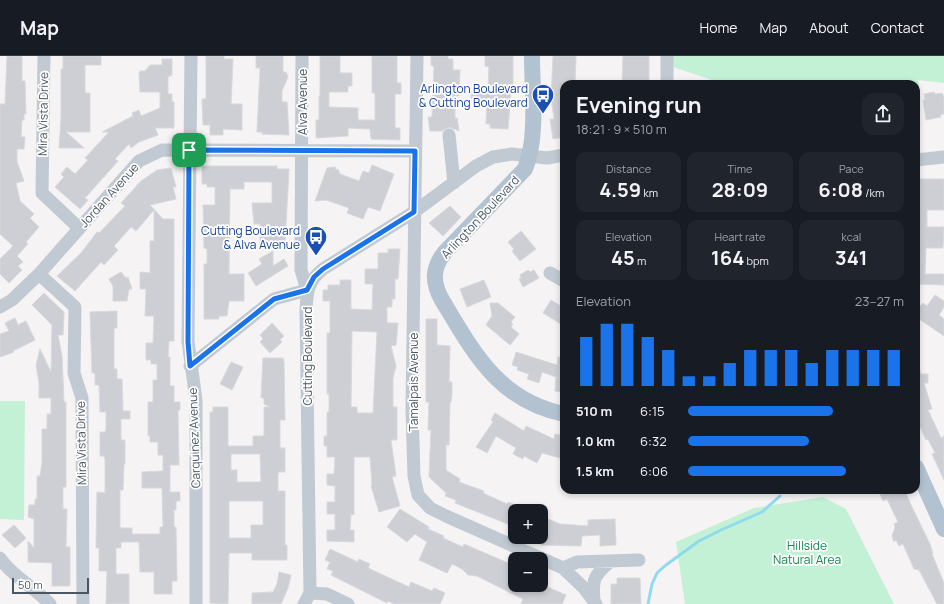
<!DOCTYPE html>
<meta charset="utf-8">
<style>
:root{--surface:#171b24;--page:#20242c;--text:#f1f3f6;--muted:#9ea1a6;--line:#363941;--accent:#1a73e8}
body{margin:0;font-family:Manrope,sans-serif;background:var(--page);color:var(--text);height:100vh;display:flex;flex-direction:column;font-size:15px;white-space:nowrap}
*{box-sizing:border-box;margin:0}
p{font-size:13px;color:var(--muted)}
.icon{flex:none;width:22px;height:22px;fill:none;stroke:currentColor;stroke-width:2;stroke-linecap:round;stroke-linejoin:round}
.map{position:relative;flex:1;overflow:hidden}
.details{position:absolute;left:560px;top:24px;width:360px;height:414px;display:flex;flex-direction:column;background:var(--surface);border-radius:12px;box-shadow:0 2px 6px #0003}
.details>*{flex:none}
.buttons{position:absolute;left:508px;top:448px;display:grid;gap:8px}
.buttons a{display:grid;place-items:center;width:40px;height:40px;border-radius:8px;background:var(--surface);box-shadow:0 2px 6px #0003;font-size:20px}
.scale{position:absolute;left:12px;bottom:10px;width:77px;box-sizing:border-box;padding-left:4px;border:2px solid #4a5661;border-top:0;font-size:11px;line-height:14px;white-space:nowrap;color:#4a5661;-webkit-text-stroke:3px #fff;paint-order:stroke}
.pin{position:absolute;display:grid;place-items:center;width:34px;height:34px;color:#fff;margin:-17px;border-radius:8px;box-shadow:0 2px 6px #0006}
.round{display:grid;place-items:center;flex:none;width:42px;height:42px;border-radius:12px;background:var(--page)}
.headline{display:flex;align-items:center;justify-content:space-between;height:68px;padding:0 16px}
h1{font-size:22px;font-weight:700;line-height:30px}
.figures{display:grid;grid-template-columns:repeat(3,1fr);gap:6px;height:68px;padding:4px 16px}
.figures div{display:grid;align-content:center;border-radius:10px;background:var(--page);text-align:center}
.figures b{font-size:20px;font-weight:700}
.figures small{font-size:11px;font-weight:400}
.figures p{font-size:11px}
.chart{height:112px;padding:8px 16px}
.chart p{display:flex;justify-content:space-between}
.chart svg{width:100%;height:72px;margin-top:4px;stroke:var(--accent);stroke-width:6}
ul{padding:0 16px;list-style:none;font-size:13px}
li{display:grid;grid-template-columns:64px 48px 1fr;align-items:center;height:30px}
li i{height:10px;border-radius:5px;background:var(--accent)}
header{display:flex;align-items:center;gap:24px;box-sizing:border-box;height:56px;padding:0 20px;background:var(--surface);border-bottom:1px solid var(--line)}
header strong{font-size:19px}
nav{display:flex;gap:22px;margin-inline-start:auto;font-size:14px}
.map>svg:first-child{display:block}
</style>
<header>
<strong>Map</strong>
<nav><a>Home</a><a>Map</a><a>About</a><a>Contact</a></nav>
</header>
<div class="map">
<svg width="944" height="548" viewBox="0 0 944 548">
<rect width="100%" height="100%" fill="#f5f3f3"/>
<path fill="#c3f1d5" d="M672,0H944V27L918,24L919,29H916L724,28L673,11Z
M0,345H25L24,464L0,463Z
M823,441L846,453L894,548H685L676,486L754,452Z"/>
<g fill="none" stroke-linecap="round" stroke-linejoin="round">
<path stroke="#90daee" stroke-width="3" d="M648,548L652,528L657,517L666,509L699,485L721,474L762,456L780,440"/>
</g>
<path fill="#cdcfd5" stroke="#d7d9de" fill-rule="evenodd" d="M7,0H22V25H25L26,58H24V64H22L21,81H25L24,93H17V106L24,125L16,127L20,145L34,158L30,162L39,171L26,186L28,188L17,200L23,206L18,210L22,214L9,227L0,218V203L13,190L0,178V48H5Z
M63,0H101V9H85V37H90V76H66L84,92H59L61,63V13H63Z
M206,0H224V3H233L231,48H242V74L223,73V79H210V69H203L202,43H206Z
M256,0H283V16H286L288,21L282,35V46H287L289,79L262,78V76H257L260,12H256Z
M320,0H340V17H352V30H348V36H329V51L358,52V64H375V37H372V0H397V27H401V38H395V72H400V84L371,83L370,73H366L348,72V80L316,82V64H319V40H320Z
M431,0H448V3H453V14H460L459,40H455V62H457L459,75L449,71L442,75H430L428,61H432L434,11L431,9Z
M485,0H513V36H511L508,73L490,72V68H486L487,43H471V33H488L489,11L485,10Z
M553,0H576L575,28H564V81L553,83L550,63H554L551,42Z
M623,0H649V28H622Z
M162,3H172V19L168,21V38H172V46H174V72H155L158,79L139,86L131,92L129,88L115,103L118,105L85,142L88,144L80,153L55,131L64,121L61,118L67,111L75,118L88,104L85,102L109,76H102L133,60L132,57L139,54L141,60L160,52V36H140L139,17L140,15H145L150,9H162Z
M934,36L935,38L942,37L944,41V58L940,59L941,61L926,64L923,44H925L924,38Z
M372,109L394,118L380,155L368,151L363,163L347,157L349,152L326,144L315,145L327,112L335,111L336,114L338,113L340,118L359,125L363,115L369,117Z
M202,110H277V113H289L285,188H260V168H254L252,147H272V126H244V133H230L229,218H244V245H229L227,260H219V263H204V208H207V193L204,192L203,149H215V131H207V128H202Z
M171,112L176,131H173L176,143L150,149L163,163H174V285H169L168,301H170V330H174V346H180V354H178L179,409H170V436H180V445H176V454H174V471H176L177,525H172V538H154V516H140L139,486H121V492H116V518H129V548H106L107,515H99V492H96L97,436L105,437V403L104,400H100V376H105L106,373V356H100L99,329H95V317H92L90,256L117,255V272H114V313H117V323H122L123,355H130V363H121V384H125V408H124L123,434H120V472H132V478H160V471H163L162,432H142V416L163,415V399H158V386H150V380H148V346H153V324H157V308H151V304H146V287H153L154,260H145L146,233H140V216L150,217V185H154V154L136,175L131,171L114,190L118,194L104,209L101,206L75,235L57,220L81,197L97,176L99,177L125,150L121,147L141,125L157,114Z
M919,123H944V154H927V171H944L943,192H926L925,218H944V229L916,228V126H919Z
M450,150L461,161L443,180L429,167Z
M521,175L536,193L520,205L512,195L514,193L508,186Z
M388,193H400L398,223H395V243H392V251H387V267H398L396,289L391,290L396,310L393,322V351H397V384H391L396,420L392,421L400,450L379,456L371,430L372,429L370,401H354V459L351,458L350,474H354V486L327,485V474H335V458H327V446H335V430L327,429V418H334L335,401H327V390H324V380H327V356H329V338H327V277H330V245H323V234H328V229H340V224H351V253L372,254L373,228H365V213H378V197H388ZM352,275L377,276L373,357H357V351H351Z
M273,195V210L284,203L288,210L256,230L248,217L262,208L259,203Z
M528,214L530,216L534,214L539,222L523,231L519,223L521,222L520,219Z
M121,216L126,222L128,221L132,233H129L127,245H113V230L109,223Z
M484,224L491,241L467,251L460,233Z
M44,237L64,256L63,279H58L62,300L64,346H66V431H63V453H67L66,491H70V530H52V507L28,506V485L34,492V463L28,461L29,449H35V443H37V420H40L42,407V373H47V358H51V342H39V327L36,309L40,293L51,316L52,269L32,249Z
M935,239L944,245V251L939,259L944,263V280L916,261L917,253L923,247L927,250Z
M551,244L564,252V270L543,257Z
M490,247H498L515,261L511,266L513,268L511,271L519,278L510,289L486,269L492,260Z
M15,262L18,269L26,265L35,284L13,295L14,296L0,301V278L9,275L5,267Z
M426,263H437V289L450,290L449,326H452V338L451,346H450L449,389H446V414L460,423L459,426L484,435L483,437L507,448L508,446L515,449V471L455,447L456,444L445,440L446,437L429,421L431,374H428L429,346H426Z
M272,267L284,280L280,284L282,286L270,297L260,286L263,283L260,279Z
M516,296L557,309L558,301H564V336L555,335L556,321L542,316L539,327L527,323L529,318L517,314L518,311L512,309Z
M263,302H283L284,306L285,364H280V392H285V416H278V435H285V489H287V504H252V497H229L228,548L210,547V356H213V351H228V390H253V380H264V351H270L264,348V342H261ZM231,398H260L261,426H237V414H231ZM229,445H263V469H251V482H229Z
M231,306L243,311L232,334L220,328Z
M918,308L921,318H928V327H924L932,353L928,354L941,382L944,380V424L932,398L935,397L928,383L926,384L916,362V309Z
M495,357L524,375L526,370L554,383L555,378L564,380V403L542,397L537,407L524,400L523,403L513,398L516,392L496,380L487,397L476,391L493,366L491,364Z
M878,434H906L905,435L911,449L930,488L933,498H932L944,527V548H937L919,514L914,513L903,488L899,490L896,484L894,486L892,480L895,471L894,468L898,466L887,443L883,445Z
M400,453L429,471L428,473L444,480L443,482L463,491L464,488L515,510V529H543L566,539L562,548H521L523,543L477,520L468,519L462,513L452,508L447,517L419,504L427,486L415,478L407,486L387,471Z
M541,460L560,468L588,470V464L615,463L616,489L600,490V479L582,480L581,490L541,489Z
M14,469L26,482L15,492L2,479Z
M330,493L358,506L359,503L370,508L368,512L409,531L411,526L432,535L434,532L445,537L440,548H394L388,545L387,547L331,519L333,515L327,513L330,506L325,504Z
M279,516L291,519L288,532L281,548H252V537L273,536L277,528Z
M617,522H640L641,548H611V528H617Z"/>
<g fill="none" stroke-linecap="round" stroke-linejoin="round">
<path stroke="#c1cad2" stroke-width="13" d="M44,0L42,137L79,172
M191,0L188,285L196,344V548
M417,0L412,352L414,420L418,439L430,452L446,460L563,512L584,532L596,548
M667,0V28
M449,79L454,127
M916,104L944,101
M550,217L564,225
M39,218L75,251L74,317L82,342L83,548
M0,251L12,244L39,218L139,105L162,94L415,95
M190,310L274,243L307,234L301,214L302,0
M0,502C12,520 34,531 50,548
M563,512L577,506L639,504
M310,537L327,538L348,548
M594,545C592,523 594,519 611,505
M304,548L310,537L306,255C307,236 307,226 323,213L414,156L476,110L493,101L512,98L547,102L564,99"/>
<path stroke="#b3c2d1" stroke-width="16" d="M532,0C532,34 538,82 525,113L445,196C432,212 432,226 442,244C474,297 498,344 564,358
M916,411L944,473"/>
</g>
<g fill="none" stroke-linecap="round" stroke-linejoin="round">
<g stroke="#fff" stroke-width="8">
<path id="route" d="M189,94L415,95L414,156L323,213L314,221L307,234L274,243L190,310L188,286Z"/>
</g>
<use href="#route" stroke="#1a73e8" stroke-width="5"/>
</g>
<defs>
<g id="bus-pin" transform="scale(1.15)"><path d="M0 17L-7.5 6A9.5 9.5 0 1 1 7.5 6Z" fill="#1a4fb4" stroke="#fff"/><path d="M-5-6H5V4H4V6H2V4H-2V6H-4V4H-5ZM-3.5-4V0h7V-4ZM-3.5 1.2v1.5H-2V1.2ZM2 1.2v1.5H3.5V1.2Z" fill="#fff"/></g>
</defs>
<g fill-rule="evenodd">
<use href="#bus-pin" x="543" y="39"/>
<use href="#bus-pin" x="316" y="181"/>
</g>
<g text-anchor="middle" dominant-baseline="central" stroke-width="3.5" stroke-linejoin="round" paint-order="stroke">
<g font-size="12" fill="#164399" stroke="#fff" text-anchor="end">
<text x="528" y="32">Arlington Boulevard<tspan x="528" dy="14">&amp; Cutting Boulevard</tspan></text>
<text x="300" y="174">Cutting Boulevard<tspan x="300" dy="14">&amp; Alva Avenue</tspan></text>
</g>
<g font-size="12" fill="#4a5661" stroke="#fff">
<text transform="translate(302 46) rotate(-90)">Alva Avenue</text>
<text transform="translate(43 58) rotate(-89)">Mira Vista Drive</text>
<text transform="translate(109 139) rotate(-48)">Jordan Avenue</text>
<text transform="translate(480 161) rotate(-47)">Arlington Boulevard</text>
<text transform="translate(307 300) rotate(-90)">Cutting Boulevard</text>
<text transform="translate(413 326) rotate(-90)">Tamalpais Avenue</text>
<text transform="translate(194 382) rotate(-92)">Carquinez Avenue</text>
<text transform="translate(81 387) rotate(-91)">Mira Vista Drive</text>
</g>
<g font-size="12" fill="#17864f" stroke="#fff">
<text x="807" y="489">Hillside<tspan x="807" dy="14">Natural Area</tspan></text>
</g>
</g>
</svg>
<div class="buttons">
<a>+</a>
<a>−</a>
</div>
<div class="scale">50 m</div>
<div class="pin" style="left:189px;top:94px;background:#1e9e55"><svg class="icon" aria-label="arrive" viewBox="0 0 24 24"><path d="M6 21V4h12l-3 4 3 4H6"/></svg></div>
<section class="details">
<div class="headline"><div><h1>Evening run</h1><p>18:21 · 9 × 510 m</p></div><a class="round"><svg class="icon" aria-label="share" viewBox="0 0 24 24"><path d="M12 15V3M7 8l5-5 5 5M5 13v7h14v-7"/></svg></a></div>
<div class="figures">
<div><p>Distance</p><b>4.59<small> km</small></b></div>
<div><p>Time</p><b>28:09</b></div>
<div><p>Pace</p><b>6:08<small> /km</small></b></div>
</div>
<div class="figures">
<div><p>Elevation</p><b>45<small> m</small></b></div>
<div><p>Heart rate</p><b>164<small> bpm</small></b></div>
<div><p>kcal</p><b>341</b></div>
</div>
<div class="chart"><p><span>Elevation</span>23–27 m</p>
<svg viewBox="0 0 160 44" preserveAspectRatio="none"><path d="M5 44V14M15 44V6M25 44V6M35 44V14M45 44V22M55 44V38M65 44V38M75 44V30M85 44V22M95 44V22M105 44V22M115 44V30M125 44V22M135 44V22M145 44V22M155 44V22"/></svg>
</div>
<ul>
<li><b>510 m</b>6:15<i style="width:67%"></i></li>
<li><b>1.0 km</b>6:32<i style="width:56%"></i></li>
<li><b>1.5 km</b>6:06<i style="width:73%"></i></li>
</ul>
</section>
</div>
